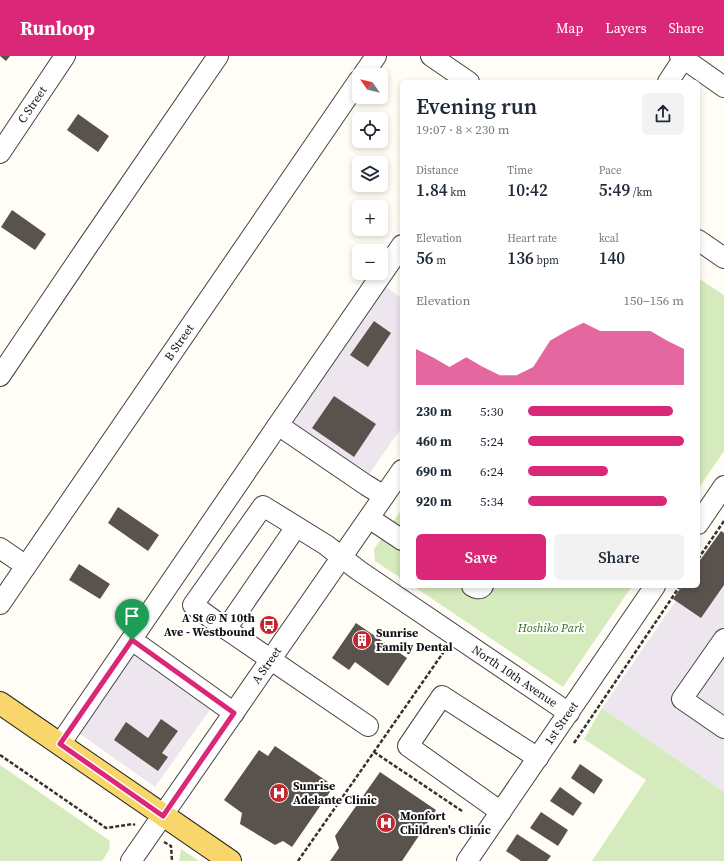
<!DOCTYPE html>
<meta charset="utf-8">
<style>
:root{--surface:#fff;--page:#f2f2f3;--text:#1f2937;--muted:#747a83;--accent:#db2777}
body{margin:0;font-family:"Source Serif 4",serif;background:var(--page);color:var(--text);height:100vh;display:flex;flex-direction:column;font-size:15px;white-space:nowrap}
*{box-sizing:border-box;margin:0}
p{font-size:13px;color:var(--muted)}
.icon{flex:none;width:22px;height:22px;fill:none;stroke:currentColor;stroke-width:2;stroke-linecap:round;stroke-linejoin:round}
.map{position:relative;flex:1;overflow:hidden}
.panel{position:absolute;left:400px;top:24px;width:300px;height:508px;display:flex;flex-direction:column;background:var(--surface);border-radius:6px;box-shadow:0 2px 6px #0003}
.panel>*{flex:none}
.needle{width:26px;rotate:304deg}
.fabs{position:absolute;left:352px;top:12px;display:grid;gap:8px}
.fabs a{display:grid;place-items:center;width:36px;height:36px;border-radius:6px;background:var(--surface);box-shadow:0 2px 6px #0003;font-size:20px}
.pin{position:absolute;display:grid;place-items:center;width:34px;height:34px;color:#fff;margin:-41px -17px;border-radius:50% 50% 50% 0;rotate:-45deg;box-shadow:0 0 4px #0007}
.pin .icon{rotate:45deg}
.round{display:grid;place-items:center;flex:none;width:42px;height:42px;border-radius:6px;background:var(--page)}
.head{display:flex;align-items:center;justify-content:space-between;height:68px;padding:0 16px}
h1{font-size:22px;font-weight:600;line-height:30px}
.figures{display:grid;grid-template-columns:repeat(3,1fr);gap:6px;height:68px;padding:4px 16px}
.figures div{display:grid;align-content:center}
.figures b{font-size:17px;font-weight:600}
.figures small{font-size:11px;font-weight:400}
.figures p{font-size:11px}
.chart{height:112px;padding:8px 16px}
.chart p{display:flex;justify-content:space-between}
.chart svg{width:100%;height:72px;margin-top:4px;fill:var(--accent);opacity:.7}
.cta{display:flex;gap:8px;margin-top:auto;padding:8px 16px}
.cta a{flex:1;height:46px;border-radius:6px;background:var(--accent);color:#fff;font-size:16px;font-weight:600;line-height:46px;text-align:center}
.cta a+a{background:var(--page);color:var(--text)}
ul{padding:0 16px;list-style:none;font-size:13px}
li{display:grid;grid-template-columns:64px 48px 1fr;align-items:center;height:30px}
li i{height:10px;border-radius:5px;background:var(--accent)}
header{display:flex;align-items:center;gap:24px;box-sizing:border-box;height:56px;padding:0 20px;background:var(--accent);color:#fff}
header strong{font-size:19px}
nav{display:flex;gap:22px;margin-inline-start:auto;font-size:14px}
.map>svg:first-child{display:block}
</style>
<header>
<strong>Runloop</strong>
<nav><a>Map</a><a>Layers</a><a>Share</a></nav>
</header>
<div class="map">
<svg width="724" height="805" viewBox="0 0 724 805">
<rect width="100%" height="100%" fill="#fffdf5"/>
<path fill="#eee6ef" d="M382,227L402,243V371L365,424L285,369Z
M724,475V736L602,652L686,530H698V513Z
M133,593L214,648L155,731L76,675Z"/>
<path fill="#d5ebbd" d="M698,222L724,239V395L698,433Z
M402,453V523L375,505L374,493Z
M413,530H632L563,631Z
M602,652L724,736V805H592L646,724L584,683Z
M0,709L110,785L109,794L102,805H0Z
M181,793L199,805H179Z"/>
<path fill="#5a524d" d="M0,0H10L6,5Z
M78,58L109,80L98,96L67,74Z
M12,154L46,178L35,194L1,171Z
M374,265L391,277L368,311L350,299Z
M334,340L376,368L354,401L312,372Z
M118,451L159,479L148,495L108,467Z
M721,475L724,477V529L701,562L673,543L682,530H698V507Z
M79,508L110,528L100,543L69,524Z
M356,567L407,602L388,630L355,606L349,614L332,602Z
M161,663L178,675L162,697L168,701L158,715L114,684L126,666L148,682Z
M275,690L334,730L292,791L283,785L275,789L240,768L242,757L224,744L259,694L268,700Z
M580,708L603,724L594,738L571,722Z
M380,716L436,754L402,805H330L339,792L335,780Z
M560,731L582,747L573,760L550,745Z
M541,756L568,774L558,790L530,772Z
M517,778L551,800L547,805H521L506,795Z"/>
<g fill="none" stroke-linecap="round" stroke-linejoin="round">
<g stroke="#444" stroke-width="22">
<g id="minor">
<path d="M431,0L469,26"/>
<path d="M680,0L724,31"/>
<path d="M363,19L376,0"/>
<path d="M668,26L685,0"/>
<path id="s1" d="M0,97L65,0"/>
<path d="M698,184L724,202"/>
<path d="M0,320L85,194L218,0"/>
<path d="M278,369L402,189"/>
<path d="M369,462L402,484"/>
<path d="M698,468L724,430"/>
<path d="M0,492L26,510"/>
<path d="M472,530C475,532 480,534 483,530"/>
<path id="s2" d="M0,548L359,24"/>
<path d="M226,573L296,471"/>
<path d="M724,583L682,643L724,672"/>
<path d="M132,584L234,657"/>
<path id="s3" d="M368,670L226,573L193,549L263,450L326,489L358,514L569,657"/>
<path d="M60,688L278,369L366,429L384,440"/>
<path d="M501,756L408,690L442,640L538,702"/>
<path id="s4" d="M131,805L402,414"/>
<path id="s5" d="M467,805L655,530"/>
</g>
</g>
<g stroke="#222" stroke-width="24">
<path id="major" d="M0,647L230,805"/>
</g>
<path stroke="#333" stroke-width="2.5" stroke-dasharray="4 2" stroke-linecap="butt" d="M698,503L724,465
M574,687L680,530
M374,696L462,755
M0,699L106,772L133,768L135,769
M164,786L171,790L172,805
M298,805L445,594"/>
<use href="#minor" stroke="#fff" stroke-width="20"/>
<use href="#major" stroke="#f9d66b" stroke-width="22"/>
</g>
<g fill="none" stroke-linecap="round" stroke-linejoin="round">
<g stroke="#fff" stroke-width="8">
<path id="route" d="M132,584L234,657L163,760L60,688Z"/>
</g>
<use href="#route" stroke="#db2777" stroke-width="5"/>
</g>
<defs>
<g id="bus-disc" transform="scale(1)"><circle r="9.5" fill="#c4262e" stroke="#fff"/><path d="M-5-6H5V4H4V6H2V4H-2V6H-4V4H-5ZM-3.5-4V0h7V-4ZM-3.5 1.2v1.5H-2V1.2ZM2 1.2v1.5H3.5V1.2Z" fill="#fff"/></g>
<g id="building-disc" transform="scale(1)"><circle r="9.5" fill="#c4262e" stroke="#fff"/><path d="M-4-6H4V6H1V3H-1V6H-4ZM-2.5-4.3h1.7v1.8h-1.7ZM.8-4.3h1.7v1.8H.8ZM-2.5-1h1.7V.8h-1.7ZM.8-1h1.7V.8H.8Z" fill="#fff"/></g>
<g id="hospital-disc" transform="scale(1)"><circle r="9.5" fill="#c4262e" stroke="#fff"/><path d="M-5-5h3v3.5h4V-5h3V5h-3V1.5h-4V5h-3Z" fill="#fff"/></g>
</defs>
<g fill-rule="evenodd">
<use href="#bus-disc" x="269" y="569"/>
<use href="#building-disc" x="362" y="584"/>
<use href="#hospital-disc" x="279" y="737"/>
<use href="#hospital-disc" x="386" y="767"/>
</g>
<g text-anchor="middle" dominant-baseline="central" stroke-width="4" stroke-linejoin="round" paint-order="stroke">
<g font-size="12" fill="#111" stroke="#fff">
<text stroke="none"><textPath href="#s1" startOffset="58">C Street</textPath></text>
<text stroke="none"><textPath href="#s2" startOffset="317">B Street</textPath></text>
<text stroke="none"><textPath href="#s4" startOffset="238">A Street</textPath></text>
<text stroke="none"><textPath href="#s3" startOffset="638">North 10th Avenue</textPath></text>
<text stroke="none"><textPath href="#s5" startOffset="167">1st Street</textPath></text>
</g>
<g font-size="12" font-weight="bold" fill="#111" stroke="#fff" text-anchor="start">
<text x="255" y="562" text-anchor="end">A St @ N 10th<tspan x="255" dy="14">Ave - Westbound</tspan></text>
<text x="376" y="577">Sunrise<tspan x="376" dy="14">Family Dental</tspan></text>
<text x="293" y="730">Sunrise<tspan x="293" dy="14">Adelante Clinic</tspan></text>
<text x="400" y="760">Monfort<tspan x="400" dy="14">Children's Clinic</tspan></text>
</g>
<g font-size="12" font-style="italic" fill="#2f6b1f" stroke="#fff">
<text x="551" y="572">Hoshiko Park</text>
</g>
</g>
</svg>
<div class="fabs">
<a><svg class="needle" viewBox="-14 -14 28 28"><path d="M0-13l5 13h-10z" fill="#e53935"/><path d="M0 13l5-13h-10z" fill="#747a83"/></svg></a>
<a><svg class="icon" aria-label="locate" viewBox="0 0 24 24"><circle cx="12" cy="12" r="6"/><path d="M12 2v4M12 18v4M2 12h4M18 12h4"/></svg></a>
<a><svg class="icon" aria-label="layers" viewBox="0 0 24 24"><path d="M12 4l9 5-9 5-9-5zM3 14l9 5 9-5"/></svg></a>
<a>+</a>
<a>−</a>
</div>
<div class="pin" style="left:132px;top:584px;background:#1e9e55"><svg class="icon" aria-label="arrive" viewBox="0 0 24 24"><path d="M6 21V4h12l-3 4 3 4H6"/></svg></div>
<section class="panel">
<div class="head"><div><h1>Evening run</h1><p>19:07 · 8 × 230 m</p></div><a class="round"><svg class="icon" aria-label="share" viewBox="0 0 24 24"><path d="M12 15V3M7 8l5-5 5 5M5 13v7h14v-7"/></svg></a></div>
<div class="figures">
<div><p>Distance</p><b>1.84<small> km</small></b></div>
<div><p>Time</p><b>10:42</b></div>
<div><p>Pace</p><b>5:49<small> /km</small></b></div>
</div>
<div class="figures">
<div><p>Elevation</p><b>56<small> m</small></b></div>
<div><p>Heart rate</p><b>136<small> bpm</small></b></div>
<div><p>kcal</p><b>140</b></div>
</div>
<div class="chart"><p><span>Elevation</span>150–156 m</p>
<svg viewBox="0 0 160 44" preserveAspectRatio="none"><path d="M0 44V22L10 27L20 33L30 27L40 33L50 38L60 38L70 33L80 17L90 11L100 6L110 11L120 11L130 11L140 11L150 17L160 22V44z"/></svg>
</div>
<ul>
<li><b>230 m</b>5:30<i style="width:93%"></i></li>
<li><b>460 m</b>5:24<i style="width:100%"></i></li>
<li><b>690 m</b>6:24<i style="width:51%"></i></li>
<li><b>920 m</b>5:34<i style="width:89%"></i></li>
</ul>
<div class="cta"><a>Save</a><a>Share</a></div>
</section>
</div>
